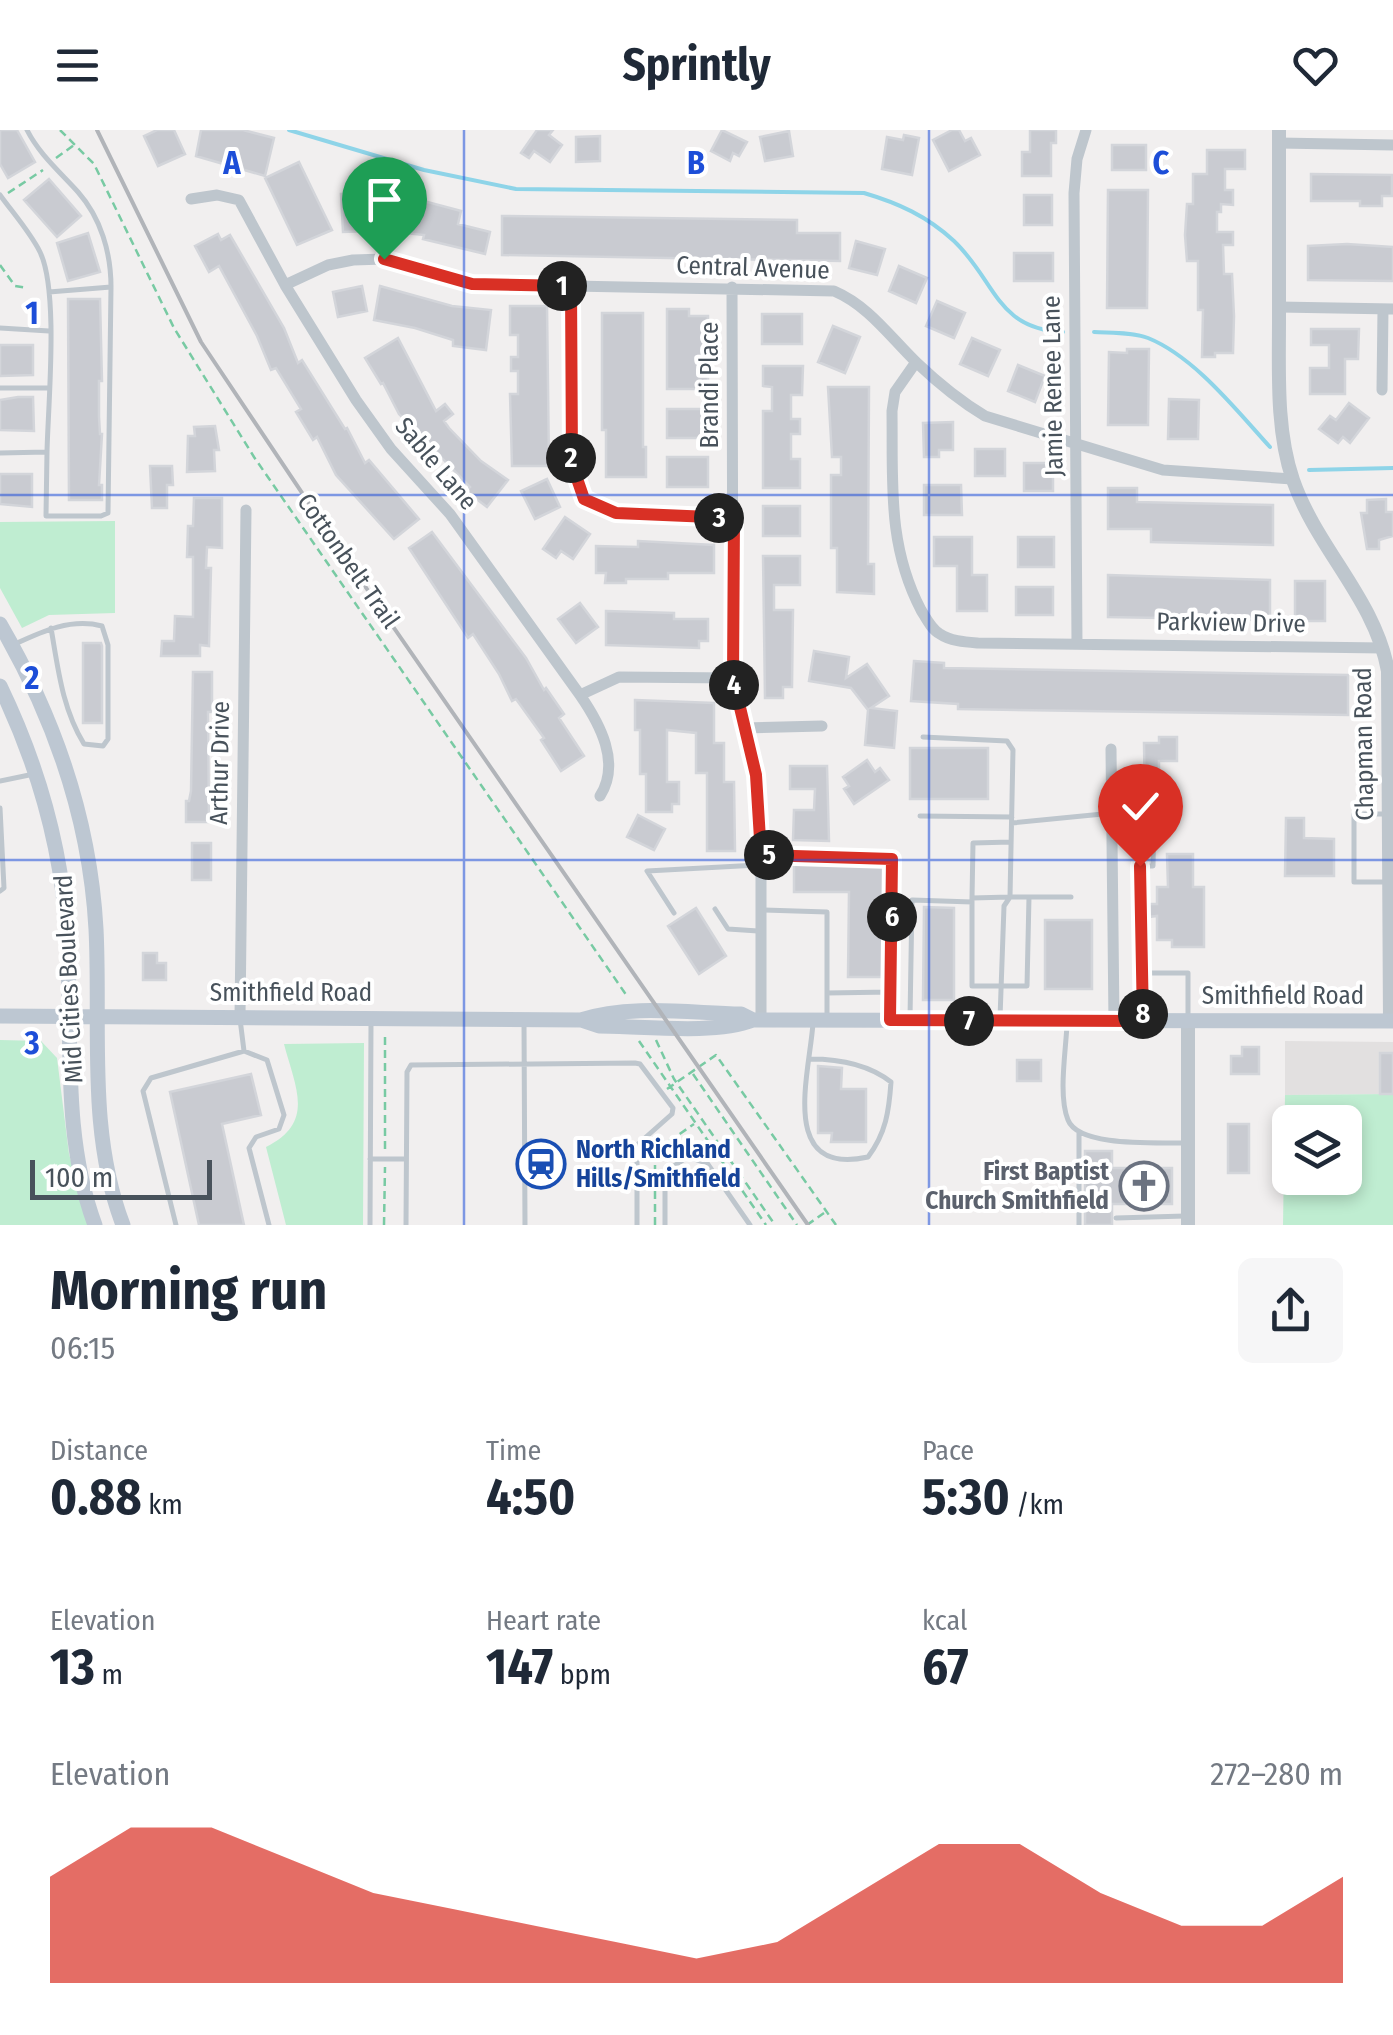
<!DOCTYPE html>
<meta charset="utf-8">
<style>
:root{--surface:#fff;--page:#f6f6f7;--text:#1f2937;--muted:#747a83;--accent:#d93025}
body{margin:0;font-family:"Fira Sans Condensed",sans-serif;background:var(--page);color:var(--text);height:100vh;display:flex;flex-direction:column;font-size:38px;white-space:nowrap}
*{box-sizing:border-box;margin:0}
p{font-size:32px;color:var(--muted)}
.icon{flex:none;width:55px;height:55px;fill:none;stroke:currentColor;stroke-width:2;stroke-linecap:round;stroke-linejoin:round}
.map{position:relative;height:1095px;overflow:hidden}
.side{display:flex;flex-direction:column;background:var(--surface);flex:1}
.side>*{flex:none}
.tools{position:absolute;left:1272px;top:975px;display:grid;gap:20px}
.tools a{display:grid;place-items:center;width:90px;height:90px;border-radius:15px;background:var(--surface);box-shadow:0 5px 15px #0003;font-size:50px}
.scale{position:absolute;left:30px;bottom:25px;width:182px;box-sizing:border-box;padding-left:10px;border:5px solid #48525b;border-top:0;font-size:28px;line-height:35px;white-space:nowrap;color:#48525b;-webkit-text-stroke:8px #fff;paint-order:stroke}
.pin{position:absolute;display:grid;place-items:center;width:85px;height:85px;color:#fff;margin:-102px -42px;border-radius:50% 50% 50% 0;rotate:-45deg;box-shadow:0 0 10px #0007}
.pin .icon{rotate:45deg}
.km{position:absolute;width:50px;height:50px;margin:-25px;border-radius:50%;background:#222;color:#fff;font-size:28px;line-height:50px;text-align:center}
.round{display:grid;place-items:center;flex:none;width:105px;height:105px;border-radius:15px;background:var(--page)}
.head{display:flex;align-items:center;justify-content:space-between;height:170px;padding:0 50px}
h1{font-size:55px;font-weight:700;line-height:75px}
.stats{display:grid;grid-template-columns:repeat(3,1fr);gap:15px;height:170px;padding:10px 50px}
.stats div{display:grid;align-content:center}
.stats b{font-size:50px;font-weight:700}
.stats small{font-size:28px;font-weight:400}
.stats p{font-size:28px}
.chart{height:280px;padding:20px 50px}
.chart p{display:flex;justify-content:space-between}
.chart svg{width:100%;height:180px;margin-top:10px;fill:var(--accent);opacity:.7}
header{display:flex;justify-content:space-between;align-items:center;height:130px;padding:0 50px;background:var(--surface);font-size:45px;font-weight:700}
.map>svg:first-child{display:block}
</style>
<header><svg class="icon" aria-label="menu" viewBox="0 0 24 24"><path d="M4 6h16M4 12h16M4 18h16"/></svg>Sprintly<svg class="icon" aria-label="heart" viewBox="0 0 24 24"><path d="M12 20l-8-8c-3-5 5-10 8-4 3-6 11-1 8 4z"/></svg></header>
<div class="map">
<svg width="1393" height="1095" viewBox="0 0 1393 1095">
<rect width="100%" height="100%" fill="#f1efef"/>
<path fill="#e2e0e0" d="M1285,911L1393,912V964L1285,965Z"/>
<path fill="#bfedd1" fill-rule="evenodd" d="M115,391V483L49,485L22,498L0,458V392Z
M0,910L41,911L57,928L69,1024L89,1095H0Z
M364,913L363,1095H286L266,1017C316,992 295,957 284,914Z
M1393,964V1095H1283L1285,965ZM1290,992H1345V1048H1290Z"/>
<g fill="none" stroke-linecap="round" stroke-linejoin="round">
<path stroke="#8ed4e8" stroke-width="4" d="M289,0L424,40L516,59L864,63C898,73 927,86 954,111C996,151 996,199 1063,202
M1094,202C1111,203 1132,202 1148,208C1195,227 1237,281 1270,317
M1309,340L1393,338"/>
</g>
<path fill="#c9cbd1" stroke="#d3d5da" stroke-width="2.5" d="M0,0H17L35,32L8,48L0,34Z
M157,0H174L185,24L158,36L144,6Z
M201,0H243L274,8L265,46L196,26Z
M537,0H553L549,5L562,15L550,32L534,21L529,28L521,23Z
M722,0L747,12L739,26L733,23L730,31L711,21Z
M952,0H959L965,11L971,8L980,25L949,41L933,10Z
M1030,0H1056V13H1051V46H1022V22H1030Z
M789,1L793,26L765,31L760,7Z
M904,5L919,8L912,45L882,39L887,7L903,10Z
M600,6V31L576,32V7Z
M1112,15H1146V40H1112Z
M1207,20H1245V39H1225V60H1233V75L1221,74V82H1217V102H1233V115H1223L1224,144H1232L1234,186L1233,223H1215V227H1202L1203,180H1198V131H1187L1185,105L1187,74H1193V44H1207Z
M299,32L332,100L297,115L265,48Z
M1311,44L1392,45V66H1382V76H1360V71H1311Z
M49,49L81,86L57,107L24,70Z
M1108,60H1148L1147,178H1107Z
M373,62L417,67L416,69L461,81L458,94L490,102L485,124L423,109L424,105L366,99L367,101L343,102L341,64Z
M1024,65H1052V95H1024Z
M502,86L797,90V103H840V131L502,125Z
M88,103L100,142L68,151L57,113Z
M218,104L221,110L230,105L284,198L298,233L302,230L345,299L347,298L365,333L369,330L419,389L394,409L336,345L317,307L313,310L296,282L301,279L276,238L271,240L257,206L219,136L209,142L195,116Z
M856,111L885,119L877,145L849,138Z
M1347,114L1393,117V151L1308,150V116Z
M1014,123H1053V151H1014Z
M899,136L927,148L916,173L889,161Z
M362,156L367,181L338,187L333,162Z
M380,156L452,176L491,180L486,220L453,216V210L415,198L374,190Z
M68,169H100L102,251H99V287L100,304H102L99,355H102V370H69Z
M937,171L965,183L954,208L926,196Z
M510,176H547L549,336H512L510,264H518V241H511V227H518V205H510Z
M667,179H689V186H708V259H667Z
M602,183H643V317H646V347H606V300H602Z
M762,184H802V214H762Z
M833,196L860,207L845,243L818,232Z
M1311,199H1359L1358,229H1345V264H1310V238H1329V215H1311Z
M398,208L436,281L445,274L453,284L444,291L449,298L481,331L508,350L487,377L466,361L470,357L399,284L383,253L381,254L365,228Z
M972,208L1000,220L988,246L960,234Z
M0,215H33V245L0,246Z
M1127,219H1149L1148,295H1108L1109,222L1127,223Z
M1018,235L1045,246L1035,272L1008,261Z
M763,236H803L802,265H791V289H800V304H791V329H800V358H763V281H772V257L763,256Z
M828,257H869L868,434H874V464L837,462V418H831V345H841V327H832Z
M18,267H33L34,301L0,300V270Z
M1169,269L1199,270L1198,309H1168Z
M1349,273L1369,288L1350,313L1343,307L1338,313L1319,299L1330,286L1336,290Z
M667,279H708V308H667Z
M953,292V320H939V327H924L923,293Z
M215,296L219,320H214L215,341L187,342L188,306H195L194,297Z
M975,319H1005V346H975Z
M667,327H708V357H667Z
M1024,333H1053V361H1024Z
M150,336H172L173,355H167V378H152Z
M0,344H32V377L0,374Z
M547,349L560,377L535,389L521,361Z
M924,355H961L962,385H924Z
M1108,358H1137V372L1273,375V415L1151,412V399H1108Z
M194,368H222V418L207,417L206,438H211L209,516L200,515V526H161L162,511H174L175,486L193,487V427H187L188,396H193Z
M1386,369V382H1393V406L1379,410V419H1367L1361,383H1367V370Z
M763,376H800V406H763Z
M565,387L590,404L573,429L561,421L556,428L543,419Z
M432,402L526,528L544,560L546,558L564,584L559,588L584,626L561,641L541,610L544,608L516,569L512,571L499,544L473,504L468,508L409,418Z
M934,407H972V445H987V481H957V436H934Z
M1018,407H1054V437H1018Z
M638,411L714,415V443H668V449H626V453H605L606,443H596V416L638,417Z
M763,426H800V455H774V480H793L792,557H783V568H765Z
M1108,445L1270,450V490L1108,487Z
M1295,451H1325V491H1295Z
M1016,457H1053V485H1016Z
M580,473L598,497L576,513L558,489Z
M606,481L674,483V489H708V511H699V518L606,515Z
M83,513H101L102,516V593H83Z
M814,521L849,527L846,548L867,534L889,566L871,578L897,581L894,618L865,615L868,580L851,558L809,551Z
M914,531L944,533V538L1348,545V585L958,579V574L911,571Z
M193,542H212V582H208L209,692H186V671H189L191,661Z
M635,570L714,573V613H724V652H734L735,721H707V643H696V603L667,600V652H679V674H672V682H646V644H640V600H635Z
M1159,607H1177V631H1159V673H1145L1144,613H1159Z
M910,618H988V669H910Z
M867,630L875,642L880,638L889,650L854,674L844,659L849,656L843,647Z
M790,636H827L829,711L793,710L794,680H814L815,659H790Z
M638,685L665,699L654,720L627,707Z
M1286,688H1304V708L1334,709V746H1285Z
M192,713H211V750H192Z
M1167,724H1193V757H1204V817H1172V810H1157V786L1148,787V774H1157V757H1168Z
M794,733L885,735L884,847H848L849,762H794Z
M924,777L954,778V870H923Z
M696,778L726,826L699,844L668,796Z
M1045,790H1092V859H1045Z
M143,823H157V833H166V850H143Z
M1242,917H1259V944H1231V926H1242Z
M1380,923H1393V964H1380Z
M1017,930H1041V951H1017Z
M818,936L842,938L841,959H866V1012H831L832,1003H818Z
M251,944L261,985L222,994L244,1095H199L170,962Z
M1228,994H1249V1043H1228Z
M1085,1021H1112V1038H1172V1074H1112V1095H1085Z"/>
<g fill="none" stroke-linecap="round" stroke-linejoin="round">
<path stroke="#78caa3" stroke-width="2.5" stroke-dasharray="8 5" stroke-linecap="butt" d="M60,0L94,34L174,198L254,327L627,866
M56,28L74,15
M8,63L43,40
M0,135L15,156L27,158
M656,910L674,949L775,1095
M639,911L766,1095
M693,944L797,1095
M667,959L716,925L836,1095
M385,1019V906
M384,1095L385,1037
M655,1095V1021L694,994
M807,1095L824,1083"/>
<path stroke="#bec6cd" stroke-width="5" d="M27,0C39,24 60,42 78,62C101,88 111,123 111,157L49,162
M0,65C13,83 30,102 40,122C59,161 48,275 47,322L0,323
M0,198L49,201
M0,258H49
M47,322L46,386H101L108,383L111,157
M15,514C43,501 71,488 102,496L108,515V609L103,616L84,614C62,578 58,538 51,498
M923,607L1007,611L1013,620L1010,767L972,768L973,713L1011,712
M0,651L34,644
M0,678L4,758L0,761
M1385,684H1354V752H1389
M920,686L1012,687
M1012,693L1113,683H1154L1153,736H1140L1143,888
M764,725L892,729L891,885
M972,768V856H1027L1029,767
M715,779L728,799L758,801
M764,780L827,782V888
M674,783L647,741L758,735
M1141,843H1188V889
M827,863L891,862
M910,888L912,770L972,772
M1000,888L1004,776L1010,767H1071
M240,889L244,921
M524,892L525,1095
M1067,894C1066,920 1058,966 1068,990C1079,1018 1160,1012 1188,1013
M810,929C838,929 868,934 891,952C889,981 886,1003 868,1027C777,1047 810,942 813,893
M1079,1003V1095
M370,1029H406
M1116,1088L1185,1086
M176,1095L143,961L151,948L244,921L267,930L284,985L279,999L256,1007L249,1018L269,1095
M370,1095L371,893
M406,1095L407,942L411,935L635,933L640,934L673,978L672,984L637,1015V1095
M665,1095V1050L669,1039L688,1027L707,1033L750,1095"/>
<path stroke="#bec6cd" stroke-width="11" d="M1279,13L1393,15
M191,69L217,65L239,70L285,155L356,270L391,319L450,384L580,565C600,594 621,633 600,666
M285,155L328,135L353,130L384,129L473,154L834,161C869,176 890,207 917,233C938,253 960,271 985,286L1163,340L1292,349
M571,156V334L584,369L617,383L733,389
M732,157L733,548L757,645L761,684V890
M1279,177L1393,179
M916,232L895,262L892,281C893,352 887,415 921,480C926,488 931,499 940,504C950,511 965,512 978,513L1383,518
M1382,260L1383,179
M1077,514L1074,63L1077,29L1086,0
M580,565L619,547L733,548
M745,598L822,596
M1111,619L1114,891
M240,887L246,380"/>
<path stroke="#bec6cd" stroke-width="14" d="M1279,0C1279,64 1279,127 1279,191C1279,242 1276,301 1293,350C1317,419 1375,469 1388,541L1390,891
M1188,1095V891"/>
<path stroke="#bdc7d2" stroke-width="15" d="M0,494C54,587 90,690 96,799C101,897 87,1001 123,1095
M0,556C38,635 62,719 67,806C73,902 61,1004 95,1095
M0,886L581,890C630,874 689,883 741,884L753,890
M581,890L599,896C643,896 714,905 753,890L1393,891"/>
<path stroke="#b1b4b9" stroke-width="4" d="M97,0L201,212L351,436L808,1095"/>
</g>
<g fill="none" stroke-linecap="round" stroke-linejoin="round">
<g stroke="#fff" stroke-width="20">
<path id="route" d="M384,129L472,154L571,156L572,334L584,369L616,383L734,388L733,548L756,645L761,725L892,729L890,890L1143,891L1140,736"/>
</g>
<use href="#route" stroke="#d93025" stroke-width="12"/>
</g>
<path fill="none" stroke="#1d4ed8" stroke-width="2.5" stroke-opacity="0.55" d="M464,0V1095M929,0V1095M0,365H1393M0,730H1393"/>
<defs>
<g id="station-ring" transform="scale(2.5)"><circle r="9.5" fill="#fff" stroke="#1a4fb4" stroke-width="1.5"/><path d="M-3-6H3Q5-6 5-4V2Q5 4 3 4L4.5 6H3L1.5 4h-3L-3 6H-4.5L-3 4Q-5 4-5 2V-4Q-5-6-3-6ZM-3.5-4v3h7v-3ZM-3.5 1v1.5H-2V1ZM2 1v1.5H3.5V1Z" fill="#1a4fb4"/></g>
<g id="church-ring" transform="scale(2.5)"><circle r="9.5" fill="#fff" stroke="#6b7280" stroke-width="1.5"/><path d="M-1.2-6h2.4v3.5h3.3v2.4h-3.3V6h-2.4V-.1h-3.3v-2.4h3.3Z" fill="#6b7280"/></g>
</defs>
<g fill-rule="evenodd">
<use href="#station-ring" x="541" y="1034"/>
<use href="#church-ring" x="1144" y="1056"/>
</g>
<g text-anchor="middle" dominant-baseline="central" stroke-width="8" stroke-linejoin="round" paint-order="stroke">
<g font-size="25" fill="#48525b" stroke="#fff">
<text transform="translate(753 138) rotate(2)">Central Avenue</text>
<text transform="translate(710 255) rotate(-90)">Brandi Place</text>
<text transform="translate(1053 256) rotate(-91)">Jamie Renee Lane</text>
<text transform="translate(436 334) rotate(50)">Sable Lane</text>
<text transform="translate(348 431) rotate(55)">Cottonbelt Trail</text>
<text transform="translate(1231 493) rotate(1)">Parkview Drive</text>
<text transform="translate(1364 614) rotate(-91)">Chapman Road</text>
<text transform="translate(220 633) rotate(-89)">Arthur Drive</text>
<text transform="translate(69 849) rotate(-93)">Mid Cities Boulevard</text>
<text x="291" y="863">Smithfield Road</text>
<text x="1283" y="866">Smithfield Road</text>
</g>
<g font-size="25" font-weight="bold" fill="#164399" stroke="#fff" text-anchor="start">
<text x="576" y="1020">North Richland<tspan x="576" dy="29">Hills/Smithfield</tspan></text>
</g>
<g font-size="25" font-weight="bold" fill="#5b616d" stroke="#fff" text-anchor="end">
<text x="1109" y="1042">First Baptist<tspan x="1109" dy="29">Church Smithfield</tspan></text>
</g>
</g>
<g font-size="32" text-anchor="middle" font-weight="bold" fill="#1d4ed8" stroke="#fff" stroke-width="8" stroke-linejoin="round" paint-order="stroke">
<text x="232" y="44">A</text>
<text x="696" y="44">B</text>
<text x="1161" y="44">C</text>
<text x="32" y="194">1</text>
<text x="32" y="559">2</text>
<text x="32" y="924">3</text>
</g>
</svg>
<div class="tools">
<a><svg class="icon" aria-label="layers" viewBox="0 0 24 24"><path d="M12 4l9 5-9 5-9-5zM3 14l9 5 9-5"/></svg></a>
</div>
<div class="scale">100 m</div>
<div class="pin" style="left:384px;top:129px;background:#1e9e55"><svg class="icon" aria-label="arrive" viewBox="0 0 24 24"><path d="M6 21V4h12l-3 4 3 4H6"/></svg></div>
<div class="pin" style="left:1140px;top:736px;background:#d93025"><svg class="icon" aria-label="check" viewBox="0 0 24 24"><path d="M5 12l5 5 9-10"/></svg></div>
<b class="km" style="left:562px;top:156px">1</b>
<b class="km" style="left:571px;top:328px">2</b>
<b class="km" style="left:719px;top:388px">3</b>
<b class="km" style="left:734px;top:555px">4</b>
<b class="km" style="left:769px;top:725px">5</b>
<b class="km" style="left:892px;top:787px">6</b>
<b class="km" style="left:969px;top:891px">7</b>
<b class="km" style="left:1143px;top:884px">8</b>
</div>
<section class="side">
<div class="head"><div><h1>Morning run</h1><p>06:15</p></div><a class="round"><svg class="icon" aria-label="share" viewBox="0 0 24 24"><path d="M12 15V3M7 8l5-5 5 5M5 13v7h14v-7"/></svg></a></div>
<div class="stats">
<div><p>Distance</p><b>0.88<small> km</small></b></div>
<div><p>Time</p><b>4:50</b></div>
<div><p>Pace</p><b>5:30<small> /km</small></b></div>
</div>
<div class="stats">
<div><p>Elevation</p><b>13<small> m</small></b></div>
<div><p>Heart rate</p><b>147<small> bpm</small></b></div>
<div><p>kcal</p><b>67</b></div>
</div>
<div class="chart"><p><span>Elevation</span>272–280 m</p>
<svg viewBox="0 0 160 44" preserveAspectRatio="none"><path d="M0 44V18L10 6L20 6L30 14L40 22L50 26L60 30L70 34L80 38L90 34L100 22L110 10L120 10L130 22L140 30L150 30L160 18V44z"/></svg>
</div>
</section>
